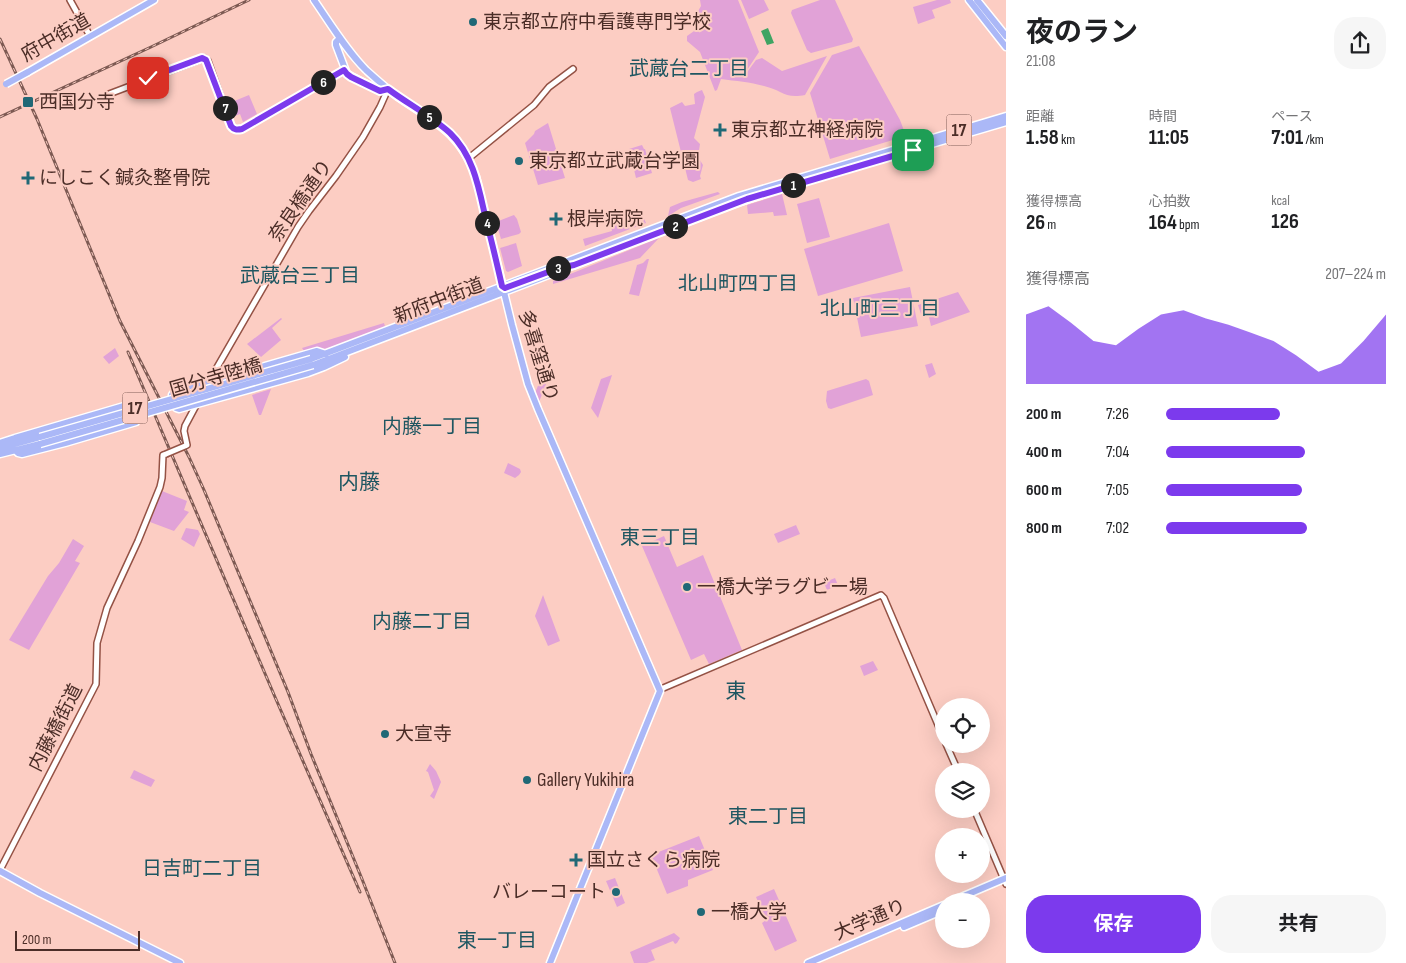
<!DOCTYPE html>
<html lang="ja">
<meta charset="utf-8">
<style>
:root{--surface:#fff;--page:#f6f6f6;--text:#202124;--muted:#757577;--accent:#7c3aed}
body{margin:0;font-family:"Sofia Sans Condensed","Noto Sans JP",sans-serif;background:var(--page);color:var(--text);height:100vh;display:flex;flex-direction:column;font-size:19px;white-space:nowrap}
*{box-sizing:border-box;margin:0}
p{font-size:16px;color:var(--muted)}
.icon{flex:none;width:28px;height:28px;fill:none;stroke:currentColor;stroke-width:2;stroke-linecap:round;stroke-linejoin:round}
.map{position:relative;flex:1;overflow:hidden}
.drawer{display:flex;flex-direction:column;background:var(--surface);width:400px}
.drawer>*{flex:none}
.buttons{position:absolute;left:935px;top:698px;display:grid;gap:10px}
.buttons a{display:grid;place-items:center;width:55px;height:55px;border-radius:50%;background:var(--surface);box-shadow:0 5px 20px #0002;font-size:25px}
.scale{position:absolute;left:15px;bottom:12px;width:125px;box-sizing:border-box;padding-left:5px;border:2px solid #4b2d27;border-top:0;font-size:14px;line-height:18px;white-space:nowrap;color:#4b2d27;-webkit-text-stroke:4px #fccdc3;paint-order:stroke}
.pin{position:absolute;display:grid;place-items:center;width:42px;height:42px;color:#fff;margin:-21px;border-radius:10px;box-shadow:0 2px 8px #0006}
.km{position:absolute;width:25px;height:25px;margin:-12px;border-radius:50%;background:#222;color:#fff;font-size:14px;line-height:25px;text-align:center}
.round{display:grid;place-items:center;flex:none;width:52px;height:52px;border-radius:20px;background:var(--page)}
.summary{display:flex;align-items:center;justify-content:space-between;height:85px;padding:0 20px}
h1{font-size:28px;font-weight:700;line-height:38px}
.stats{display:grid;grid-template-columns:repeat(3,1fr);gap:8px;height:85px;padding:5px 20px}
.stats div{display:grid;align-content:center}
.stats b{font-size:21px;font-weight:700}
.stats small{font-size:14px;font-weight:400}
.stats p{font-size:14px}
.chart{height:140px;padding:10px 20px}
.chart p{display:flex;justify-content:space-between}
.chart svg{width:100%;height:90px;margin-top:5px;fill:var(--accent);opacity:.7}
.primary-button{display:flex;gap:10px;margin-top:auto;padding:10px 20px}
.primary-button a{flex:1;height:58px;border-radius:20px;background:var(--accent);color:#fff;font-size:20px;font-weight:700;line-height:58px;text-align:center}
.primary-button a+a{background:var(--page);color:var(--text)}
ul{padding:0 20px;list-style:none;font-size:16px}
li{display:grid;grid-template-columns:80px 60px 1fr;align-items:center;height:38px}
li i{height:12px;border-radius:6px;background:var(--accent)}
main{display:flex;flex:1;min-height:0}
.map>svg:first-child{display:block}
</style>
<main>
<div class="map">
<svg width="1006" height="963" viewBox="0 0 1006 963">
<rect width="100%" height="100%" fill="#fccdc3"/>
<path fill="#e1a2d7" d="M700,0H738L759,52L747,70L745,75L756,60L762,58L782,71L827,56L805,95C784,99 782,90 764,86C750,82 736,81 721,79L717,90L715,91L700,52L687,41V36L704,24L697,13L701,6Z
M741,0H764L769,10L749,19Z
M820,0H835L853,39L852,42L811,53L807,50L791,13L792,10Z
M937,0H950L951,3L932,10L935,18L918,24L913,7Z
M859,46L900,120L906,136L830,159L810,93L832,55Z
M702,90L705,97L694,138L700,144L698,157L703,165L700,176L701,179L693,182L688,180L670,108L682,102L685,106L695,104L694,94L697,92Z
M249,95L257,114L243,122L240,114L232,117L227,104Z
M548,123L565,178L538,185L525,143L534,134L535,131Z
M642,145L644,149H645L652,173L636,178L629,149Z
M718,192L720,194L681,208L668,216L670,207L682,202Z
M782,194L787,215L774,216L773,212L748,214L747,205Z
M819,198L830,237L807,243L797,204Z
M640,210L646,223L585,246L583,239L612,231L610,221Z
M514,215L517,219L521,232L519,234L501,239L496,222Z
M889,223L903,271L818,296L804,249Z
M659,238L640,258L553,284V281Z
M516,243L522,266L508,272L506,271L500,248Z
M647,259H649L639,296L629,294L637,265L643,263Z
M910,287L918,326L861,337L853,298Z
M958,292L970,312L931,326L928,313L921,314L918,305Z
M281,318L282,319L272,328L281,340L261,357L247,344Z
M384,323L386,330L316,354L307,355L302,348Z
M115,348L119,356L109,364L103,357Z
M932,363L936,374L929,378L925,365Z
M612,375L598,418L591,408L601,379Z
M542,376L548,379L539,402H538L535,393Z
M866,379L869,381L873,395L831,409L828,408L826,401L827,391Z
M271,389L261,415H259L252,395Z
M508,463L520,469L521,472L519,475L515,478L504,473Z
M162,491L187,501L184,510L189,512L174,531L150,522Z
M796,525L800,534L778,543L774,534Z
M186,528L198,530L200,534L194,547L181,539Z
M664,536L677,567L703,555L742,650L709,664L704,654L691,660L642,546Z
M73,539L84,546L75,561L80,563L29,650L9,640L48,576L59,563Z
M829,578L830,580L835,578L838,585L827,590L823,581Z
M543,595L560,641L548,646L535,616Z
M873,661L878,670L864,676L860,666Z
M430,764L436,771L441,782L434,799L430,796L434,790L428,772L426,771Z
M134,770L155,780L151,787L130,778Z
M699,836L713,870L688,880V886L667,894L651,855Z
M615,878L625,903L617,907L606,881Z
M774,889L797,941L775,951L762,923L766,920L756,897Z
M674,933L680,938L677,943L675,944L673,941L651,950L655,960L647,963H634L630,952Z"/>
<path fill="#3fa463" d="M768,28L774,43L767,45L761,31Z"/>
<g fill="none" stroke-linecap="round" stroke-linejoin="round">
<g stroke="#945245" stroke-width="8">
<path id="minor" d="M70,0L90,36
M109,94L204,58L208,61L231,126C234,130 237,130 242,129L345,70
M469,158L534,105L549,87L573,69
M185,446L187,445L184,431L185,426L208,383L298,227L309,211L336,176L363,137L380,107L388,89
M660,691L661,689L881,595L884,598L944,739
M946,744L958,771
M974,809L1006,884
M0,870L96,684L97,643L107,608L138,541L160,487L162,478L163,455L166,454"/>
</g>
<g stroke="#fff" stroke-width="9">
<path id="major" d="M314,0C330,23 346,50 366,70C376,79 387,89 398,97C433,121 461,133 476,177L512,325L528,384L538,409L660,691L550,963
M969,0L1006,47
M977,0L1006,36
M340,38L336,42V45L347,74L380,91L388,89
M28,72L154,0
M326,354L317,351L174,392L172,395L176,408L179,409L308,373L324,367L345,357
M311,359L739,196L1006,116
M313,365L734,204L786,187L1006,122
M0,443L15,438L131,404L134,406L138,419L136,422L65,443L22,454L18,453L15,450
M0,448L40,437
M0,454L40,444
M0,871L40,893L180,963
M952,901L1006,878
M904,927L944,910
M808,963L944,905"/>
</g>
<use href="#minor" stroke="#fff" stroke-width="5"/>
<use href="#major" stroke="#abb8f7" stroke-width="6"/>
<g stroke="#7d5a53" stroke-width="3">
<path id="rail" d="M0,39L37,119L120,321L189,457L204,490L288,692L311,754L362,879L395,963
M0,117L151,47L249,0
M128,352L275,697L360,892"/>
</g>
<use href="#rail" stroke="#fccdc3" stroke-width="1" stroke-dasharray="4" stroke-linecap="butt"/>
<g stroke="#945245" stroke-width="8" stroke-linecap="butt">
<path id="minor-bridge" d="M166,454L185,446"/>
</g>
<g stroke="#fff" stroke-width="9" stroke-linecap="butt">
<path id="major-bridge" d="M6,84L28,72
M40,437L311,359
M40,444L313,365"/>
</g>
<use href="#minor-bridge" stroke="#fff" stroke-width="5"/>
<use href="#major-bridge" stroke="#abb8f7" stroke-width="6"/>
</g>
<g fill="none" stroke-linecap="round" stroke-linejoin="round">
<g stroke="#fff" stroke-width="10">
<path id="route" d="M148,78L202,58L206,60L231,126C234,130 237,130 242,129L344,70L347,74L351,77L380,91L388,89C408,104 431,116 450,133C474,156 479,189 486,220C492,242 497,264 502,286L505,288L559,268L574,265L747,199L913,150"/>
</g>
<use href="#route" stroke="#7c3aed" stroke-width="6"/>
</g>
<g fill="#206876" stroke="#fccdc3" stroke-width="2">
<circle cx="473" cy="22" r="5"/>
<rect x="22" y="96" width="12" height="12" rx="2.5"/>
<path d="M717.5 122.5h5v5h5v5h-5v5h-5v-5h-5v-5h5z"/>
<circle cx="519" cy="161" r="5"/>
<path d="M25.5 170.5h5v5h5v5h-5v5h-5v-5h-5v-5h5z"/>
<path d="M553.5 211.5h5v5h5v5h-5v5h-5v-5h-5v-5h5z"/>
<circle cx="687" cy="587" r="5"/>
<circle cx="385" cy="734" r="5"/>
<circle cx="527" cy="780" r="5"/>
<path d="M573.5 852.5h5v5h5v5h-5v5h-5v-5h-5v-5h5z"/>
<circle cx="616" cy="892" r="5"/>
<circle cx="701" cy="912" r="5"/>
</g>
<g text-anchor="middle" dominant-baseline="central" stroke-width="4" stroke-linejoin="round" paint-order="stroke">
<g fill="#fccdc3" stroke="#805d56" stroke-width="1">
<rect x="946.5" y="114.5" width="25" height="31" rx="4"/>
<rect x="122.5" y="392.5" width="25" height="31" rx="4"/>
</g>
<g font-size="18" font-weight="bold" fill="#4b2d27">
<text x="959" y="130">17</text>
<text x="135" y="408">17</text>
</g>
<g font-size="19" fill="#4b2d27" stroke="#fccdc3" text-anchor="start">
<text x="483" y="22">東京都立府中看護専門学校</text>
<text x="39" y="102">西国分寺</text>
<text x="731" y="130">東京都立神経病院</text>
<text x="529" y="161">東京都立武蔵台学園</text>
<text x="39" y="178">にしこく鍼灸整骨院</text>
<text x="567" y="219">根岸病院</text>
<text x="697" y="587">一橋大学ラグビー場</text>
<text x="395" y="734">大宣寺</text>
<text x="537" y="780">Gallery Yukihira</text>
<text x="587" y="860">国立さくら病院</text>
<text x="606" y="892" text-anchor="end">バレーコート</text>
<text x="711" y="912">一橋大学</text>
</g>
<g font-size="19" fill="#4b2d27" stroke="#fccdc3">
<text transform="translate(56 38) rotate(-30)">府中街道</text>
<text transform="translate(301 201) rotate(-55)">奈良橋通り</text>
<text transform="translate(439 301) rotate(-21)">新府中街道</text>
<text transform="translate(538 356) rotate(73)">多喜窪通り</text>
<text transform="translate(216 378) rotate(-16)">国分寺陸橋</text>
<text transform="translate(56 728) rotate(-63)">内藤橋街道</text>
<text transform="translate(870 920) rotate(-23)">大学通り</text>
</g>
<g font-size="20" fill="#1e5661" stroke="#fccdc3">
<text x="689" y="69">武蔵台二丁目</text>
<text x="300" y="276">武蔵台三丁目</text>
<text x="738" y="284">北山町四丁目</text>
<text x="880" y="309">北山町三丁目</text>
<text x="432" y="427">内藤一丁目</text>
<text x="660" y="538">東三丁目</text>
<text x="422" y="622">内藤二丁目</text>
<text x="768" y="817">東二丁目</text>
<text x="202" y="869">日吉町二丁目</text>
<text x="497" y="941">東一丁目</text>
</g>
<g font-size="21" fill="#1e5661" stroke="#fccdc3">
<text x="359" y="482">内藤</text>
<text x="736" y="691">東</text>
</g>
</g>
</svg>
<div class="buttons">
<a><svg class="icon" aria-label="locate" viewBox="0 0 24 24"><circle cx="12" cy="12" r="6"/><path d="M12 2v4M12 18v4M2 12h4M18 12h4"/></svg></a>
<a><svg class="icon" aria-label="layers" viewBox="0 0 24 24"><path d="M12 4l9 5-9 5-9-5zM3 14l9 5 9-5"/></svg></a>
<a>+</a>
<a>−</a>
</div>
<div class="scale">200 m</div>
<div class="pin" style="left:913px;top:150px;background:#1e9e55"><svg class="icon" aria-label="arrive" viewBox="0 0 24 24"><path d="M6 21V4h12l-3 4 3 4H6"/></svg></div>
<div class="pin" style="left:148px;top:78px;background:#d93025"><svg class="icon" aria-label="check" viewBox="0 0 24 24"><path d="M5 12l5 5 9-10"/></svg></div>
<b class="km" style="left:793px;top:185px">1</b>
<b class="km" style="left:675px;top:226px">2</b>
<b class="km" style="left:558px;top:268px">3</b>
<b class="km" style="left:487px;top:223px">4</b>
<b class="km" style="left:429px;top:117px">5</b>
<b class="km" style="left:323px;top:82px">6</b>
<b class="km" style="left:225px;top:108px">7</b>
</div>
<section class="drawer">
<div class="summary"><div><h1>夜のラン</h1><p>21:08</p></div><a class="round"><svg class="icon" aria-label="share" viewBox="0 0 24 24"><path d="M12 15V3M7 8l5-5 5 5M5 13v7h14v-7"/></svg></a></div>
<div class="stats">
<div><p>距離</p><b>1.58<small> km</small></b></div>
<div><p>時間</p><b>11:05</b></div>
<div><p>ペース</p><b>7:01<small> /km</small></b></div>
</div>
<div class="stats">
<div><p>獲得標高</p><b>26<small> m</small></b></div>
<div><p>心拍数</p><b>164<small> bpm</small></b></div>
<div><p>kcal</p><b>126</b></div>
</div>
<div class="chart"><p><span>獲得標高</span>207–224 m</p>
<svg viewBox="0 0 160 44" preserveAspectRatio="none"><path d="M0 44V10L10 6L20 14L30 23L40 25L50 17L60 10L70 8L80 12L90 15L100 19L110 23L120 30L130 38L140 34L150 23L160 10V44z"/></svg>
</div>
<ul>
<li><b>200 m</b>7:26<i style="width:52%"></i></li>
<li><b>400 m</b>7:04<i style="width:63%"></i></li>
<li><b>600 m</b>7:05<i style="width:62%"></i></li>
<li><b>800 m</b>7:02<i style="width:64%"></i></li>
</ul>
<div class="primary-button"><a>保存</a><a>共有</a></div>
</section>
</main>
